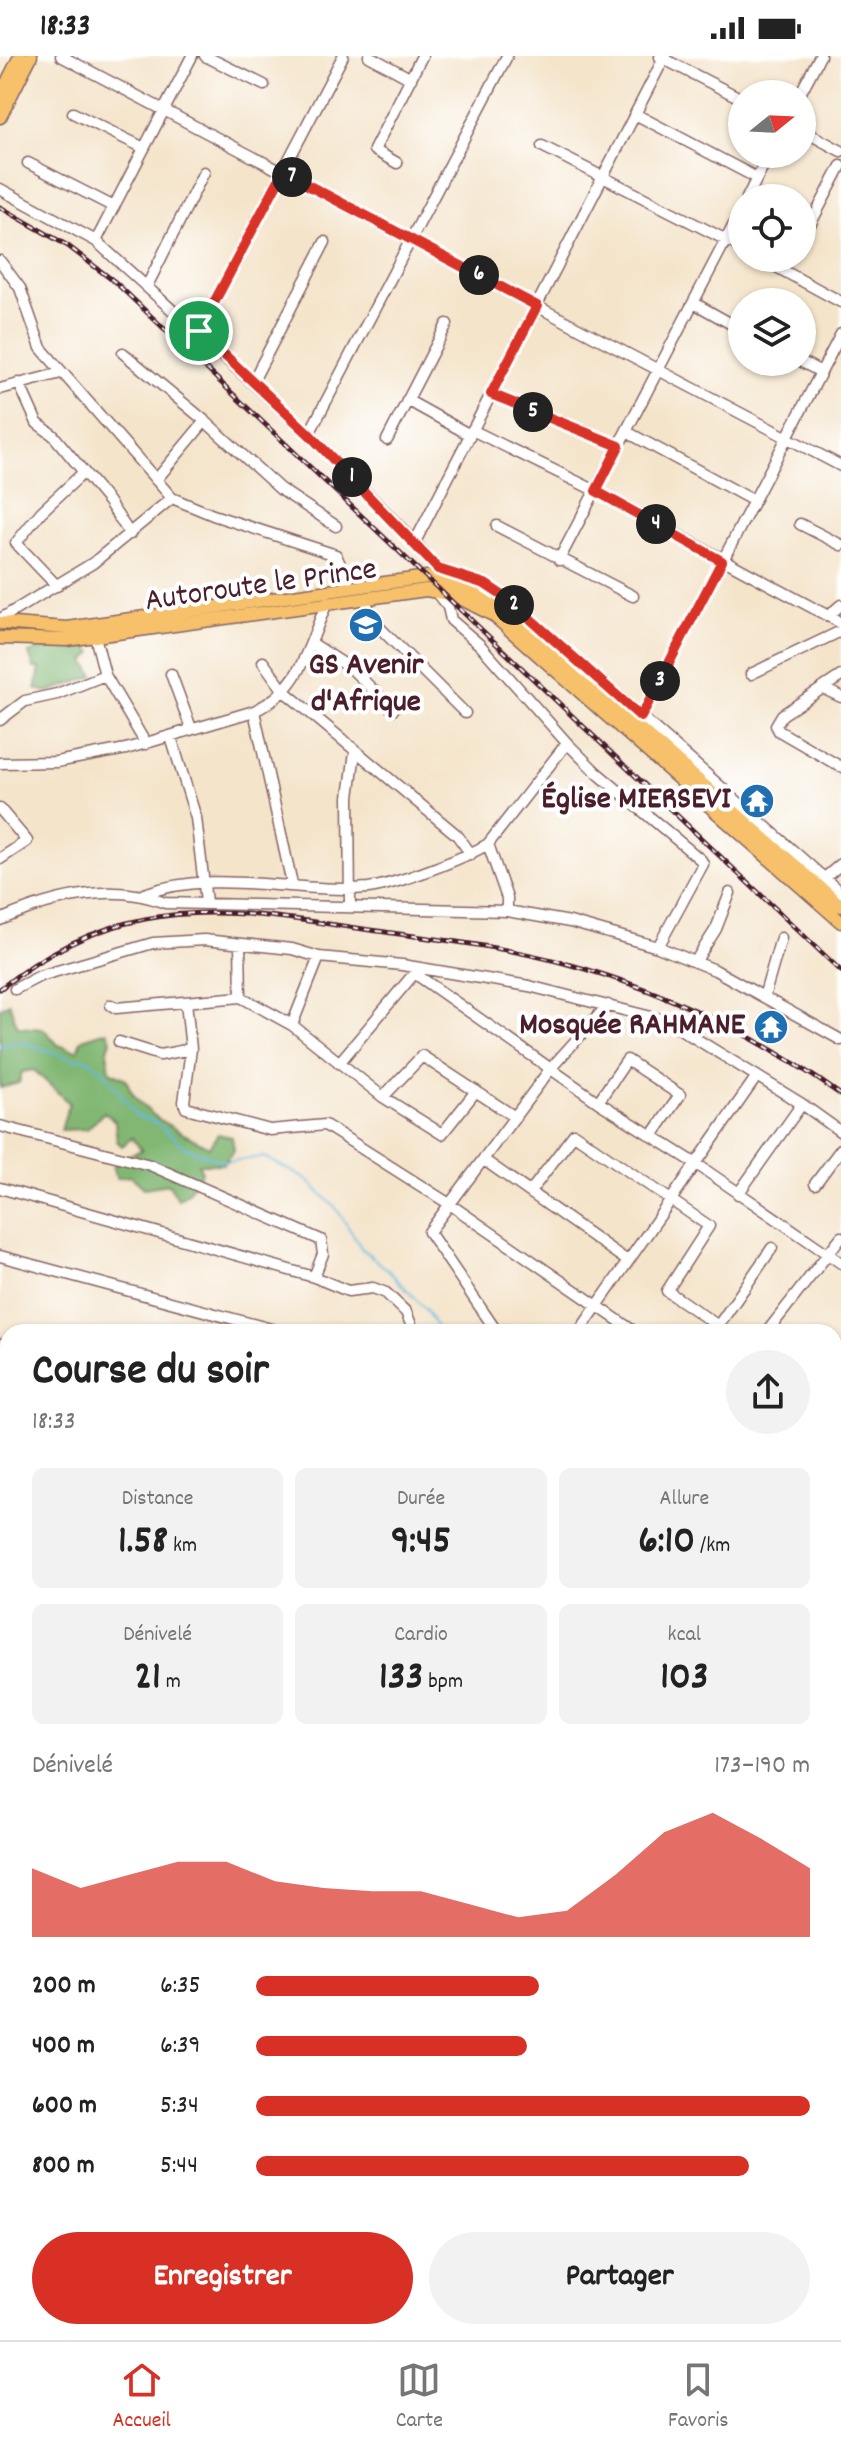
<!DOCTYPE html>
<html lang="fr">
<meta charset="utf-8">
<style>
:root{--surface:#fff;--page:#f2f2f2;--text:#222;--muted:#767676;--line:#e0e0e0;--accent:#d93025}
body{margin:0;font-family:Dekko,sans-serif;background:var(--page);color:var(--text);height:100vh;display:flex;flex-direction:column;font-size:30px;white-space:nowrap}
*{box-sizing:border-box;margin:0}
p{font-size:26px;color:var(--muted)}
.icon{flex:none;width:44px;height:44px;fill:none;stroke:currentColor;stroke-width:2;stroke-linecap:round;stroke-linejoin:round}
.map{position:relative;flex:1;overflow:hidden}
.drawer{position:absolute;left:0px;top:1268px;width:842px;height:1016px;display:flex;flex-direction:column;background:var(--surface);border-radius:24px 24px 0 0;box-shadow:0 2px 6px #0004}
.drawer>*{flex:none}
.needle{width:52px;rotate:72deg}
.fabs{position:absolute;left:728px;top:24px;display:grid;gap:16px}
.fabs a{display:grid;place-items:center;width:88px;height:88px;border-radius:50%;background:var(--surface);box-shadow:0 2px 6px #0004;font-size:40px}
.pin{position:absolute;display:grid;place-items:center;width:68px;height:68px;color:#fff;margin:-34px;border:4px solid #fff;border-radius:50%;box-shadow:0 2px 8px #0007}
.km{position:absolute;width:40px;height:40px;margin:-20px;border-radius:50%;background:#222;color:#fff;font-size:22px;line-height:40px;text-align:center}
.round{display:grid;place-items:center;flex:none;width:84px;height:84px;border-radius:42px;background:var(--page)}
.headline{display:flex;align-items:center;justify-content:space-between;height:136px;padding:0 32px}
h1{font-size:44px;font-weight:700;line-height:60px}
.stats{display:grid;grid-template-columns:repeat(3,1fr);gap:12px;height:136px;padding:8px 32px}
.stats div{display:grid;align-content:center;border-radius:12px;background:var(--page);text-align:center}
.stats b{font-size:40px;font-weight:700}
.stats small{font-size:22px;font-weight:400}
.stats p{font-size:22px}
.chart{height:224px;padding:16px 32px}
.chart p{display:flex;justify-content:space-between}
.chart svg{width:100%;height:144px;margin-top:8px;fill:var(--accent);opacity:.7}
.button{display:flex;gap:16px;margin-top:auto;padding:16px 32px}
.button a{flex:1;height:92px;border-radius:48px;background:var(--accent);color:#fff;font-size:32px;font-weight:700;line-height:92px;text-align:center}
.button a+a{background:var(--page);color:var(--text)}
ul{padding:0 32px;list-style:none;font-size:26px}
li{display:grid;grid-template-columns:128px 96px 1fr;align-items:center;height:60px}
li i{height:20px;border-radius:10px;background:var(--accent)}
.status{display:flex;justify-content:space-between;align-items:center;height:56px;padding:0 40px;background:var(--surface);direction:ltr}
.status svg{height:22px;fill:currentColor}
.menu{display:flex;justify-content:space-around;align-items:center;height:112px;border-top:2px solid var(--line);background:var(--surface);font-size:22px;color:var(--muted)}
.menu a{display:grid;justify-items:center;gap:4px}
.menu .current{color:var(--accent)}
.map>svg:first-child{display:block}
</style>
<div class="status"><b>18:33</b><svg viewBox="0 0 49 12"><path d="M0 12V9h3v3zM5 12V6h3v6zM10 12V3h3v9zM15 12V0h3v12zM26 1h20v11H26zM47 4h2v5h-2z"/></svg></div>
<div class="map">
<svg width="841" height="2284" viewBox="0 0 841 2284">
<rect width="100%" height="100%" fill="#fff"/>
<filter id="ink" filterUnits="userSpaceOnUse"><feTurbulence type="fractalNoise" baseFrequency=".0125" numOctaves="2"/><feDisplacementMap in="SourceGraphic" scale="16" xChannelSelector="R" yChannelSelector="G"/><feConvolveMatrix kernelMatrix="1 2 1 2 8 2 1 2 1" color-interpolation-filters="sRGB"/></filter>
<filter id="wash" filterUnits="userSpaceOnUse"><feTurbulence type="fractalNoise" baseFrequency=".006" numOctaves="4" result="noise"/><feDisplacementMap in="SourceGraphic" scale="32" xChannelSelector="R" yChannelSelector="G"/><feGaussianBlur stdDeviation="1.8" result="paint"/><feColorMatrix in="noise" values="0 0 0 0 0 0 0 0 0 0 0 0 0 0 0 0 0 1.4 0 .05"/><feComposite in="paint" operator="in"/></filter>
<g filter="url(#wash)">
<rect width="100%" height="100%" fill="#f4e4ca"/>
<path fill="#81b773" stroke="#666b4f" stroke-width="2" d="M86,590L93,596L85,605L94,620L48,636L36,633L40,612H34L29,597C48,588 66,596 86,590Z
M9,947L18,971L44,973L58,989L77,995L82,983L107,975L111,984L107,996L110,1015L126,1023C136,1057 180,1076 209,1091L218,1078L232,1081L234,1094L223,1108H198L202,1116L188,1136L178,1143L169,1128L144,1132L131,1120L117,1122L113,1112L118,1104L142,1094L132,1082L122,1090L117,1085L115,1065L104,1056L87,1073L61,1074L69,1047L34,1014L22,1016L19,1027L0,1032V952Z"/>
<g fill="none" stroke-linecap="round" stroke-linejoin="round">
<path stroke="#64b9e0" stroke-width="2" d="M0,990L23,986L73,1003H86L102,1013L137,1060L155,1066L185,1091L223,1106L264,1101L306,1123L336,1152L362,1193L387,1213L425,1253L440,1276
M587,2284L588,2276"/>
</g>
</g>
<g filter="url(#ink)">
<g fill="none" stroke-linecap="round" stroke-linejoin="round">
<g stroke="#866463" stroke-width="13">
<path id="minor" d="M61,0L841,410
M205,0L264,29
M369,0L411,23
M660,1L742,43
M800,38L820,0
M73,57L144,92
M635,58L757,122
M802,74L841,95
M542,90L742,192
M28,107L114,151
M397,107L374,94L422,0
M0,133L96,185L309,378L415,486L445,524
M747,142L769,98
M811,167L841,110
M96,185L192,0
M760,202L841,246
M0,205L20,232L41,292L172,442L213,459L336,499L350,531
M147,230L204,116
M694,247L742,274
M199,275L343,0
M123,297L205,365
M802,306L821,316
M253,325L325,186
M19,327L37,367L53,379L108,445L130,478
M0,333L61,317
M491,338L619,390
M407,344L470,379
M472,374L596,435L841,567
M627,376L754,445
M309,378L507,0
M387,384L447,268
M156,424L205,365L280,433L336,470
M800,468L841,489
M497,470L633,540
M415,486L665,0
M559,504L742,153
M438,513L485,528L509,544L841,837
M57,530L16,487L41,456L83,417
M365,542L372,564L465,657
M828,560L841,549
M0,567L2,562L93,507L172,442
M95,580L105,619L146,688
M313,588L353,614L393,654
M263,606L284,635L457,779L471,798
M171,618L191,672
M751,618L841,575
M841,620L782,659L776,669L779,675L841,711
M822,632L841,641
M254,655L292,828
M641,661L841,278
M0,664L25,645L57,638L105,619
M171,681L196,762L206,846
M567,687L596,716L701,804L703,808L658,891
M0,707L56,706L126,693L254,655C302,633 307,591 327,547
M0,753L27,785L0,803
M488,788L507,842V855
M821,825L841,808
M144,838C215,812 296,838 368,832C395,829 465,802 488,788L567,687L480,589L451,564L448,551L435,535
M350,851L349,741L355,696
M0,864C52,841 112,825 165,847L507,855L570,866L658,891L715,914L841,984
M240,888L241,941
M319,901L292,969L383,1041L442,1078L476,1035
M695,906L716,873L730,837
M417,919L598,1046L695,1107L841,1207
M15,933L40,920L153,887L204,884L292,893L319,901L402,909L529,930L667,965L802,1048L841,1076
M764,941L781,882
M186,946L191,993L184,1046L186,1052L270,1074L325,1069L451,1149L635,1276
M111,949L116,952L241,941L292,969
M119,986L160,999L191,993
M339,1007L418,913
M383,1041L422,1000L515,1061
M598,1046L627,1004L680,1039L652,1080
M0,1070L150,1109L321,1184L323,1198L314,1221
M484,1104L626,1204
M815,1128L841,1093
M0,1132L314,1221L348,1235L373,1232L386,1237L406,1256L414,1276
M530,1136L574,1078L709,1170L667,1235L727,1276
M738,1138L802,1048
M0,1200L282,1276
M718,1270L772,1192
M497,1276L429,1176L551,1012L608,949
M579,1276L757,1020
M767,1276L841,1181
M0,1288L8,1290
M0,1377L8,1379
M834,1398L841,1401
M834,1428L841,1422
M0,1466L8,1468
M0,1550L8,1552
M0,1617L8,1620
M834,1658L841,1663
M0,1691L8,1695
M834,1714L841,1707
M834,1788L841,1782
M0,1805L8,1808
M834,1821L841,1831
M0,1851L8,1843
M0,1920L8,1924
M834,1933L841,1938
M834,2009L841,2000
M0,2047L8,2051
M834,2119L841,2126
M0,2166L8,2170
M0,2226L8,2216
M834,2239L841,2247
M207,2276L222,2284
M274,2276L292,2284
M403,2276L417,2284
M763,2276L770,2284
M0,2279L8,2284
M328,2284L333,2276
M473,2284L478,2276
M691,2284L693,2276"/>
</g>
<g stroke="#866463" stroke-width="15">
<path id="major" d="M0,41L20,0
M0,61L31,0
M0,567L67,572L427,521L457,528L500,550L841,850
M0,582L67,584L426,534L454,539L493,559L841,866"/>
</g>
<use href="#minor" stroke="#fff" stroke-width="10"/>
<use href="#major" stroke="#f6c16b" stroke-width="12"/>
<g stroke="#4a1f2b" stroke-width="5">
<path id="rail" d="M0,151L68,190L115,226L841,915
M0,933C42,899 92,873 145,863C215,849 286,862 356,872C425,882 497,889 564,907C664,934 757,979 841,1039"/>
</g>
<use href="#rail" stroke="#fff" stroke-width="2" stroke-dasharray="6" stroke-linecap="butt"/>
</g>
</g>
<g fill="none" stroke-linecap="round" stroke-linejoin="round" filter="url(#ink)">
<g stroke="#fff" stroke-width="16">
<path id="route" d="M283,116L537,250L491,338L619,390L596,435L722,505L641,661L509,544L485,528L438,513L309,378L199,275Z"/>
</g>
<use href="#route" stroke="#d93025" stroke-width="10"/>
</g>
<defs>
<g id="school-disc" transform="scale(1.8)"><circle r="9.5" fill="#1f6fb2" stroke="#fff"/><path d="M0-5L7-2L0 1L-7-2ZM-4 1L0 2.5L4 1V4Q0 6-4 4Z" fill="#fff"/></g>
<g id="temple-disc" transform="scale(1.8)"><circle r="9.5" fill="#1f6fb2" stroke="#fff"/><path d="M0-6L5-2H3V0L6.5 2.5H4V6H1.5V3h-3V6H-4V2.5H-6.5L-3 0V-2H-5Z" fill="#fff"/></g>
</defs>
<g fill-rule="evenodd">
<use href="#school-disc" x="366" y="569"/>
<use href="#temple-disc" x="757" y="745"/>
<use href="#temple-disc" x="771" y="971"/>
</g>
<g text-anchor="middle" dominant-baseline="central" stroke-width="8" stroke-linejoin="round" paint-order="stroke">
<g font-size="32" fill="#4a1f2b" stroke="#fff">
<text transform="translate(261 531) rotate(-8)">Autoroute le Prince</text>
</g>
<g font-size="32" font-weight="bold" fill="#4a1f2b" stroke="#fff" text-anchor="end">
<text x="366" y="611" text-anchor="middle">GS Avenir<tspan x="366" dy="37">d'Afrique</tspan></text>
<text x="731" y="745">Église MIERSEVI</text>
<text x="745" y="971">Mosquée RAHMANE</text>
</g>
</g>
</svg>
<div class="fabs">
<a><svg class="needle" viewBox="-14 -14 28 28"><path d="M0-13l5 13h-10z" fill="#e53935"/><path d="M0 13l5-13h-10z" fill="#767676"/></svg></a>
<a><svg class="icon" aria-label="locate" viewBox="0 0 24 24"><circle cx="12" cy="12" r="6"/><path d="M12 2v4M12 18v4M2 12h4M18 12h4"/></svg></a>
<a><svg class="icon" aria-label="layers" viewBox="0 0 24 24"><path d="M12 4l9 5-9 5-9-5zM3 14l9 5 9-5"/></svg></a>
</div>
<div class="pin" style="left:199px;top:275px;background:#1e9e55"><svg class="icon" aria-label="arrive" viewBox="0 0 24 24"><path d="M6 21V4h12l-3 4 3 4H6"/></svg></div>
<b class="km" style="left:352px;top:421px">1</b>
<b class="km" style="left:514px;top:549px">2</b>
<b class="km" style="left:660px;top:625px">3</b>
<b class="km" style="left:656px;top:468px">4</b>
<b class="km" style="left:533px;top:356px">5</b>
<b class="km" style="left:479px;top:219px">6</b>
<b class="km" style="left:292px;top:121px">7</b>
<section class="drawer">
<div class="headline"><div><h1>Course du soir</h1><p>18:33</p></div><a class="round"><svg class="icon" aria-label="share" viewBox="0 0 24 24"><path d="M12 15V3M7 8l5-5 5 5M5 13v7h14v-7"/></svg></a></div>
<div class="stats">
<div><p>Distance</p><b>1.58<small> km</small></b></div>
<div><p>Durée</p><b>9:45</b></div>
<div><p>Allure</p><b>6:10<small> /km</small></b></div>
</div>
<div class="stats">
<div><p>Dénivelé</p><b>21<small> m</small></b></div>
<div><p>Cardio</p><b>133<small> bpm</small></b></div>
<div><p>kcal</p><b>103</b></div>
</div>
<div class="chart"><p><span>Dénivelé</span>173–190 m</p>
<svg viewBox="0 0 160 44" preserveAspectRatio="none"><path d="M0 44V23L10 29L20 25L30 21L40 21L50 27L60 29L70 30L80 30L90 34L100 38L110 36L120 25L130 12L140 6L150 14L160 23V44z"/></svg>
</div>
<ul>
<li><b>200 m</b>6:35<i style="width:51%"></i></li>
<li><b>400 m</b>6:39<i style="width:49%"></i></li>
<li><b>600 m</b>5:34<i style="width:100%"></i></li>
<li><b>800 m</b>5:44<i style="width:89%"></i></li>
</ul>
<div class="button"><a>Enregistrer</a><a>Partager</a></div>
</section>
</div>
<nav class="menu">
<a class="current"><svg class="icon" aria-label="home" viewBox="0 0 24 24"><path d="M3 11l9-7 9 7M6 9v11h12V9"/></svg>Accueil</a>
<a><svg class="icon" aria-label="map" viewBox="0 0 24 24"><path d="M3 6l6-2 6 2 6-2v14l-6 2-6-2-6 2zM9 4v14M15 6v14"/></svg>Carte</a>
<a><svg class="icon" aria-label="saved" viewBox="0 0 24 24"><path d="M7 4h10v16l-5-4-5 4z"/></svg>Favoris</a>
</nav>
